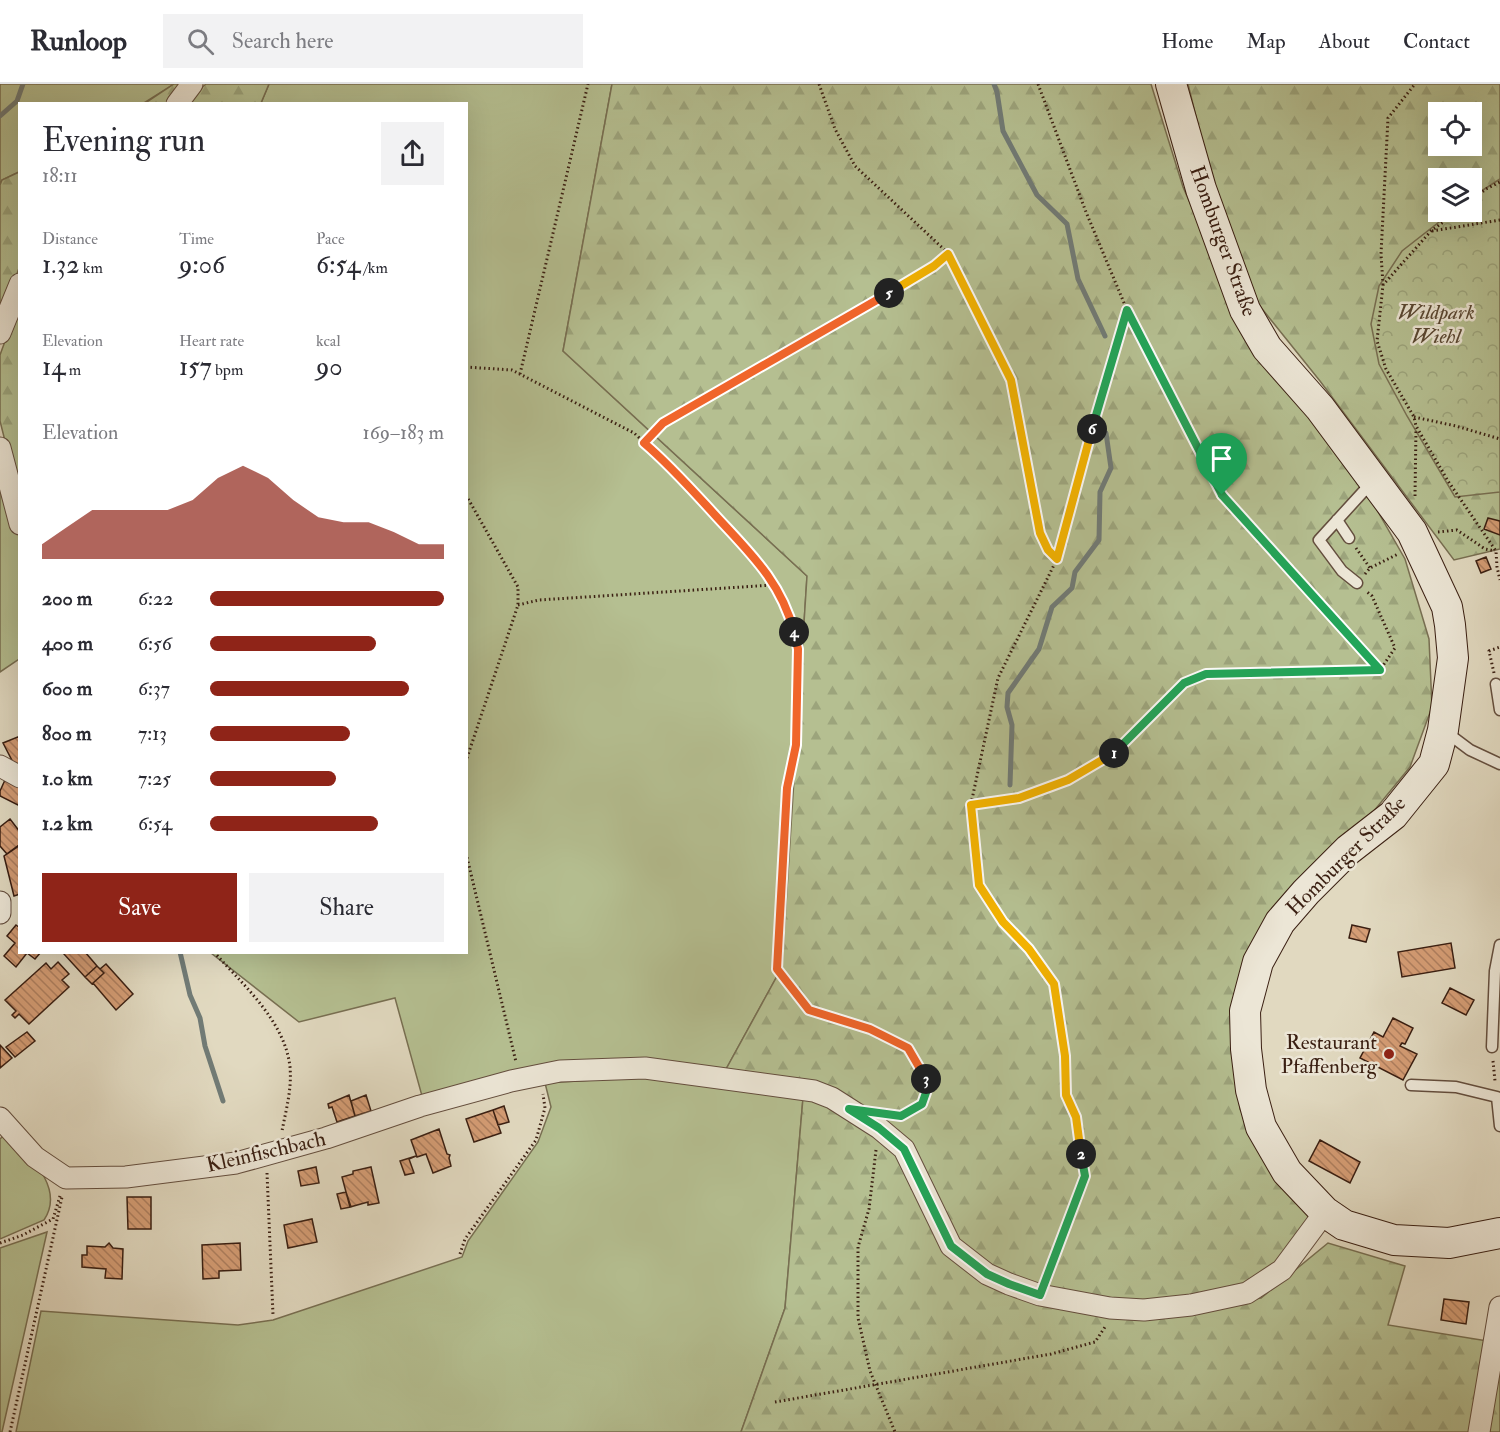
<!DOCTYPE html>
<meta charset="utf-8">
<style>
:root{--surface:#fff;--page:#f2f2f3;--text:#2b2b33;--muted:#7c7c81;--line:#e1e1e2;--accent:#8f2418}
body{margin:0;font-family:"IM FELL Double Pica",serif;background:var(--page);color:var(--text);height:100vh;display:flex;flex-direction:column;font-size:22px;white-space:nowrap}
*{box-sizing:border-box;margin:0}
p{font-size:20px;color:var(--muted)}
.icon{flex:none;width:33px;height:33px;fill:none;stroke:currentColor;stroke-width:2;stroke-linecap:round;stroke-linejoin:round}
.map{position:relative;flex:1;overflow:hidden}
.drawer{position:absolute;left:18px;top:18px;width:450px;height:852px;display:flex;flex-direction:column;background:var(--surface);border-radius:0px;box-shadow:0 6px 24px #0002}
.drawer>*{flex:none}
.buttons{position:absolute;left:1428px;top:18px;display:grid;gap:12px}
.buttons a{display:grid;place-items:center;width:54px;height:54px;border-radius:0px;background:var(--surface);box-shadow:0 6px 24px #0002;font-size:30px}
.pin{position:absolute;display:grid;place-items:center;width:51px;height:51px;color:#fff;margin:-62px -26px;border-radius:50% 50% 50% 0;rotate:-45deg;box-shadow:0 0 6px #0007}
.pin .icon{rotate:45deg}
.km{position:absolute;width:30px;height:30px;margin:-15px;border-radius:50%;background:#222;color:#fff;font-size:16px;line-height:30px;text-align:center}
.round{display:grid;place-items:center;flex:none;width:63px;height:63px;border-radius:0px;background:var(--page)}
.head{display:flex;align-items:center;justify-content:space-between;height:102px;padding:0 24px}
h1{font-size:33px;font-weight:600;line-height:45px}
.metrics{display:grid;grid-template-columns:repeat(3,1fr);gap:9px;height:102px;padding:6px 24px}
.metrics div{display:grid;align-content:center}
.metrics b{font-size:26px;font-weight:600}
.metrics small{font-size:16px;font-weight:400}
.metrics p{font-size:16px}
.chart{height:168px;padding:12px 24px}
.chart p{display:flex;justify-content:space-between}
.chart svg{width:100%;height:108px;margin-top:6px;fill:var(--accent);opacity:.7}
.action{display:flex;gap:12px;margin-top:auto;padding:12px 24px}
.action a{flex:1;height:69px;border-radius:0px;background:var(--accent);color:#fff;font-size:24px;font-weight:600;line-height:69px;text-align:center}
.action a+a{background:var(--page);color:var(--text)}
ul{padding:0 24px;list-style:none;font-size:20px}
li{display:grid;grid-template-columns:96px 72px 1fr;align-items:center;height:45px}
li i{height:15px;border-radius:8px;background:var(--accent)}
header{display:flex;align-items:center;gap:36px;box-sizing:border-box;height:84px;padding:0 30px;background:var(--surface);border-bottom:2px solid var(--line)}
header strong{font-size:28px}
nav{display:flex;gap:33px;margin-inline-start:auto;font-size:21px}
.search{width:420px;height:54px;background:var(--page);display:flex;align-items:center;gap:15px;box-sizing:border-box;padding:0 21px;border-radius:0px;color:var(--muted);font-size:22px}
.map>svg:first-child{display:block}
</style>
<header>
<strong>Runloop</strong>
<div class="search"><svg class="icon" aria-label="search" viewBox="0 0 24 24"><circle cx="10" cy="10" r="6"/><path d="M15 15l6 6"/></svg>Search here</div>
<nav><a>Home</a><a>Map</a><a>About</a><a>Contact</a></nav>
</header>
<div class="map">
<svg width="1500" height="1348" viewBox="0 0 1500 1348">
<defs>
<pattern id="forest-firs" width="22" height="20" patternUnits="userSpaceOnUse" patternTransform="scale(1.5)"><rect width="22" height="20" fill="#b5bf91"/><path d="M5 1l3.5 6h-7zM16 11l3.5 6h-7z" fill="#9ca47c"/></pattern>
<pattern id="park-crowns" width="20" height="18" patternUnits="userSpaceOnUse" patternTransform="scale(1.5)"><rect width="20" height="18" fill="#b5bf91"/><path d="M2 6a3 3 0 1 1 6 0M12 15a3 3 0 1 1 6 0" fill="none" stroke="#9ca47c"/></pattern>
<pattern id="building-back-hatch" width="6" height="6" patternUnits="userSpaceOnUse" patternTransform="scale(1.5)"><rect width="6" height="6" fill="#d59d75"/><path d="M-1 5l2 2M0 0l6 6M5-1l2 2" fill="none" stroke="#ae7f5f"/></pattern>
</defs>
<rect width="100%" height="100%" fill="#e1d9c0"/>
<filter id="stains"><feTurbulence type="fractalNoise" baseFrequency=".00333" numOctaves="4"/><feColorMatrix values="0 0 0 0 .2 0 0 0 0 .09 0 0 0 0 .02 0 0 0 .5 -.17"/></filter>
<radialGradient id="worn" r=".72"><stop offset=".6" stop-color="#630" stop-opacity="0"/><stop offset="1" stop-color="#630" stop-opacity=".3"/></radialGradient>
<path fill="#b5bf91" stroke="#786f52" stroke-width="1.5" d="M0,0H174L144,19L20,20L19,88L2,96L0,101Z
M269,0H612L563,267L807,492L782,883L725,987L643,978L422,1012L395,914L299,938L211,869L466,868V20L261,19Z
M0,389L8,423L20,453L19,575L0,588Z
M642,993L803,1014L785,1224L741,1348H16L41,1227L238,1241L273,1236L462,1173L468,1157L538,1058L551,1023L545,999Z
M7,1048C27,1070 66,1103 44,1136L0,1155V1055Z
M47,1148L2,1348H0V1164Z"/>
<path fill="url(#forest-firs)" stroke="#786f52" stroke-width="1.5" fill-rule="evenodd" d="M174,0H187L172,19L144,20Z
M206,0H269L261,19L183,20Z
M612,0H1151L1183,103L1236,224L1369,412L1405,475L1429,555L1432,623L1410,683L1364,739L1282,814L1232,955L1240,1025L1266,1081L1310,1132L1281,1179L1243,1206L1142,1222L1049,1210L990,1187L954,1159L909,1060L859,1022L725,987L782,883L807,492L563,267Z
M1188,0H1500V465L1454,476L1320,297L1259,221L1212,98ZM1438,28H1472V62H1438ZM1438,94H1472V128H1438Z
M19,88V184L0,238V101L2,96Z
M19,219V413L0,337V271Z
M803,1014L827,1018L900,1068L985,1200L1143,1232L1261,1214L1328,1159L1405,1182L1388,1241L1500,1259V1348H741L785,1224Z"/>
<path fill="url(#park-crowns)" stroke="#786f52" stroke-width="1.5" d="M1500,95V408L1455,413L1407,332L1379,280L1371,240L1379,202L1402,167L1452,128H1472V113Z"/>
<g fill="none" stroke-linecap="round" stroke-linejoin="round">
<path stroke="#717b76" stroke-width="5" d="M994,0L997,8L1003,47L1037,111L1067,140L1078,195L1105,252
M0,32L17,17L23,0
M1010,701L1012,641L1007,623L1008,609L1039,565L1052,523L1072,504L1075,488L1099,456L1100,408L1111,384L1106,349
M180,868L190,911L200,934L205,962L223,1017"/>
</g>
<path fill="url(#building-back-hatch)" stroke="#3a1f12" stroke-width="1.5" d="M1488,434L1500,437V451L1484,445Z
M1486,473L1491,485L1481,489L1476,477Z
M20,652V687L18,688L3,659Z
M5,696L20,704V722L0,712V707Z
M10,735L20,748V761L7,770L0,762V743Z
M19,761L20,810L14,812L4,772Z
M16,841L20,844V868H41L35,875L27,869L16,883L4,872L15,859L7,852Z
M1352,841L1370,845L1366,858L1349,854Z
M1451,859L1455,884L1402,893L1398,868Z
M85,868L97,882L85,893L63,869Z
M58,878L69,890L62,896L69,903L29,940L19,930L15,934L12,931L16,927L5,916L46,879L51,885Z
M106,880L133,910L116,926L93,899L104,889L100,885Z
M97,882L104,889L92,900L85,893Z
M1450,904L1474,916L1466,931L1442,919Z
M1393,934L1413,944L1405,960L1402,959L1400,962L1417,970L1403,996L1360,974L1374,948L1383,953Z
M27,948L35,957L15,973L6,963Z
M0,961L12,974L0,984Z
M349,1011L355,1032L337,1038L332,1023L329,1024L328,1020Z
M366,1011L371,1027L355,1032L351,1017Z
M504,1022L509,1038L498,1041L493,1026Z
M493,1026L501,1049L474,1058L466,1035Z
M439,1045L447,1070L450,1071L449,1074L451,1082L433,1089L426,1070L417,1073L411,1056Z
M1320,1056L1360,1078L1350,1099L1309,1077Z
M416,1072L409,1075L414,1089L405,1091L400,1077Z
M316,1083L319,1099L301,1102L298,1087Z
M371,1083L379,1119L368,1121V1118L350,1123L342,1093L353,1090V1087Z
M346,1108L351,1123L341,1125L337,1110Z
M127,1113H151V1145H128Z
M312,1135L317,1158L288,1164L284,1141Z
M109,1159L113,1164L123,1165L122,1195L105,1194L106,1185L82,1183V1171H87V1162L105,1163Z
M240,1159L241,1186L219,1187V1194L203,1195L202,1161Z
M1444,1215L1469,1218L1466,1240L1441,1236Z"/>
<g fill="none" stroke-linecap="round" stroke-linejoin="round">
<g stroke="#644e3e" stroke-width="13">
<path id="service" d="M1337,436L1349,454
M1357,499L1342,487L1319,456L1372,398
M1496,600L1500,626
M1446,648L1470,666L1500,680
M1492,963L1495,887L1500,861
M1411,1001L1456,1003L1497,1013L1500,1042"/>
</g>
<g stroke="#644e3e" stroke-width="23">
<path id="minor" d="M177,20L192,0
M0,249L20,200
M0,364L20,440
M0,682L20,693
M0,818V829
M0,1034L35,1073L66,1094L126,1093L236,1079L326,1054L420,1022L511,997L560,987L645,984L814,1007L832,1014L879,1044L904,1065L951,1162L987,1190L1009,1200L1040,1211L1110,1224L1144,1226L1191,1221L1247,1209L1282,1186L1325,1128
M1479,1348L1500,1223"/>
</g>
<g stroke="#3a1f12" stroke-width="32">
<path id="secondary" d="M1171,0L1201,105L1245,226L1267,264L1320,324L1412,448L1447,523L1450,541L1453,574L1443,646L1434,680L1393,731L1348,766L1306,808L1280,838L1258,878L1245,927L1246,965L1251,1006L1261,1043L1287,1088L1325,1128L1344,1141L1394,1156L1449,1159L1500,1149"/>
</g>
<path stroke="#3a1f12" stroke-width="3" stroke-dasharray="1.5 3" stroke-linecap="butt" d="M819,0L835,45L855,82L949,170L1010,296L1040,449L1048,467L1057,475
M1038,0L1086,128L1127,226L1222,411L1380,586
M1472,116L1486,105L1500,98
M1457,128L1431,147L1383,201L1377,257L1386,285L1414,333L1416,342L1448,397L1496,467L1497,483L1500,496
M1432,147L1500,136
M1383,201L1381,170L1388,34L1415,0
M466,283L512,286L634,349L667,379L765,486L789,530L798,565L796,661L787,704L777,886L809,926L870,945L908,964L929,1000L922,1020L901,1032L894,1031
M520,290L588,0
M1414,333L1456,342L1500,355
M644,359L663,339L934,182L949,170
M466,411L518,503V521L466,677
M1415,412L1416,344
M1438,448L1457,446L1485,465L1495,467
M1356,464L1370,484
M1365,490L1370,484L1398,470
M518,521L539,516L773,501
M1494,589L1489,567L1500,563
M971,720L998,594L1057,475L1100,315L1127,228
M466,769L516,978
M214,868C243,901 285,937 290,983C292,1005 286,1026 282,1047
M1493,977L1495,997
M876,1066L869,1125L858,1163V1234L870,1287L895,1348
M267,1089L273,1231
M0,1159L23,1151L53,1135L60,1112
M460,1170L465,1155L536,1056L545,1024L543,1010
M1047,1194L1085,1092L1076,1033L1066,1011L1065,972L1054,900L1029,865L1003,838L979,801L971,721L1019,714L1068,696L1118,667L1183,599L1206,590L1380,586L1395,564L1372,512L1366,507
M775,1318L1051,1270L1095,1258L1105,1243
M10,1348L62,1113"/>
<use href="#service" stroke="#ece6d6" stroke-width="10"/>
<use href="#minor" stroke="#ece6d6" stroke-width="21"/>
<use href="#secondary" stroke="#ece6d6" stroke-width="30"/>
</g>
<g fill="none" stroke-linecap="round" stroke-linejoin="round">
<g stroke="#fff" stroke-width="12">
<path id="split-1" d="M1114,669L1184,599L1206,590L1380,586L1222,411"/>
</g>
<g stroke="#fff" stroke-width="12">
<path id="split-2" d="M1081,1070L1076,1033L1066,1011L1065,972L1054,900L1029,865L1003,838L979,801L971,721L1019,714L1068,696L1114,669"/>
</g>
<g stroke="#fff" stroke-width="12">
<path id="split-3" d="M926,995L929,1000L922,1020L901,1032L849,1025L879,1044L904,1065L951,1162L987,1190L1009,1200L1040,1211L1085,1092L1081,1070"/>
</g>
<g stroke="#fff" stroke-width="12">
<path id="split-4" d="M794,548L798,565L796,661L787,704L777,885L809,926L870,945L908,964L926,995"/>
</g>
<g stroke="#fff" stroke-width="12">
<path id="split-5" d="M794,548C781,497 749,468 715,431C692,406 670,381 644,359L663,339L889,209"/>
</g>
<g stroke="#fff" stroke-width="12">
<path id="split-6" d="M889,209L934,182L948,170L1011,296L1040,449L1048,466L1057,475L1092,345"/>
</g>
<g stroke="#fff" stroke-width="12">
<path id="split-7" d="M1092,345L1127,226L1222,411"/>
</g>
<use href="#split-1" stroke="#22a559" stroke-width="8"/>
<use href="#split-2" stroke="#f5b400" stroke-width="8"/>
<use href="#split-3" stroke="#22a559" stroke-width="8"/>
<use href="#split-4" stroke="#f0652b" stroke-width="8"/>
<use href="#split-5" stroke="#f0652b" stroke-width="8"/>
<use href="#split-6" stroke="#f5b400" stroke-width="8"/>
<use href="#split-7" stroke="#22a559" stroke-width="8"/>
</g>
<circle fill="#8f2418" stroke="#ece6d6" stroke-width="2" cx="1389" cy="970" r="6"/>
<g text-anchor="middle" dominant-baseline="central" stroke-width="5" stroke-linejoin="round" paint-order="stroke">
<g font-size="21" fill="#3a1f12" stroke="#ece6d6">
<text transform="translate(1223 157) rotate(70)">Homburger Straße</text>
<text transform="translate(1346 772) rotate(-45)">Homburger Straße</text>
<text transform="translate(266 1068) rotate(-13)">Kleinfischbach</text>
</g>
<g font-size="21" font-style="italic" fill="#594732" stroke="#ece6d6">
<text x="1436" y="228">Wildpark<tspan x="1436" dy="24">Wiehl</tspan></text>
</g>
<g font-size="21" fill="#3a1f12" stroke="#ece6d6" text-anchor="end">
<text x="1377" y="958">Restaurant<tspan x="1377" dy="24">Pfaffenberg</tspan></text>
</g>
</g>
<rect width="100%" height="100%" filter="url(#stains)"/>
<rect width="100%" height="100%" fill="url(#worn)"/>
</svg>
<div class="buttons">
<a><svg class="icon" aria-label="locate" viewBox="0 0 24 24"><circle cx="12" cy="12" r="6"/><path d="M12 2v4M12 18v4M2 12h4M18 12h4"/></svg></a>
<a><svg class="icon" aria-label="layers" viewBox="0 0 24 24"><path d="M12 4l9 5-9 5-9-5zM3 14l9 5 9-5"/></svg></a>
</div>
<div class="pin" style="left:1222px;top:411px;background:#1e9e55"><svg class="icon" aria-label="arrive" viewBox="0 0 24 24"><path d="M6 21V4h12l-3 4 3 4H6"/></svg></div>
<b class="km" style="left:1114px;top:669px">1</b>
<b class="km" style="left:1081px;top:1070px">2</b>
<b class="km" style="left:926px;top:995px">3</b>
<b class="km" style="left:794px;top:548px">4</b>
<b class="km" style="left:889px;top:209px">5</b>
<b class="km" style="left:1092px;top:345px">6</b>
<section class="drawer">
<div class="head"><div><h1>Evening run</h1><p>18:11</p></div><a class="round"><svg class="icon" aria-label="share" viewBox="0 0 24 24"><path d="M12 15V3M7 8l5-5 5 5M5 13v7h14v-7"/></svg></a></div>
<div class="metrics">
<div><p>Distance</p><b>1.32<small> km</small></b></div>
<div><p>Time</p><b>9:06</b></div>
<div><p>Pace</p><b>6:54<small> /km</small></b></div>
</div>
<div class="metrics">
<div><p>Elevation</p><b>14<small> m</small></b></div>
<div><p>Heart rate</p><b>157<small> bpm</small></b></div>
<div><p>kcal</p><b>90</b></div>
</div>
<div class="chart"><p><span>Elevation</span>169–183 m</p>
<svg viewBox="0 0 160 44" preserveAspectRatio="none"><path d="M0 44V38L10 31L20 24L30 24L40 24L50 24L60 20L70 11L80 6L90 11L100 20L110 27L120 29L130 29L140 33L150 38L160 38V44z"/></svg>
</div>
<ul>
<li><b>200 m</b>6:22<i style="width:100%"></i></li>
<li><b>400 m</b>6:56<i style="width:71%"></i></li>
<li><b>600 m</b>6:37<i style="width:85%"></i></li>
<li><b>800 m</b>7:13<i style="width:60%"></i></li>
<li><b>1.0 km</b>7:25<i style="width:54%"></i></li>
<li><b>1.2 km</b>6:54<i style="width:72%"></i></li>
</ul>
<div class="action"><a>Save</a><a>Share</a></div>
</section>
</div>
